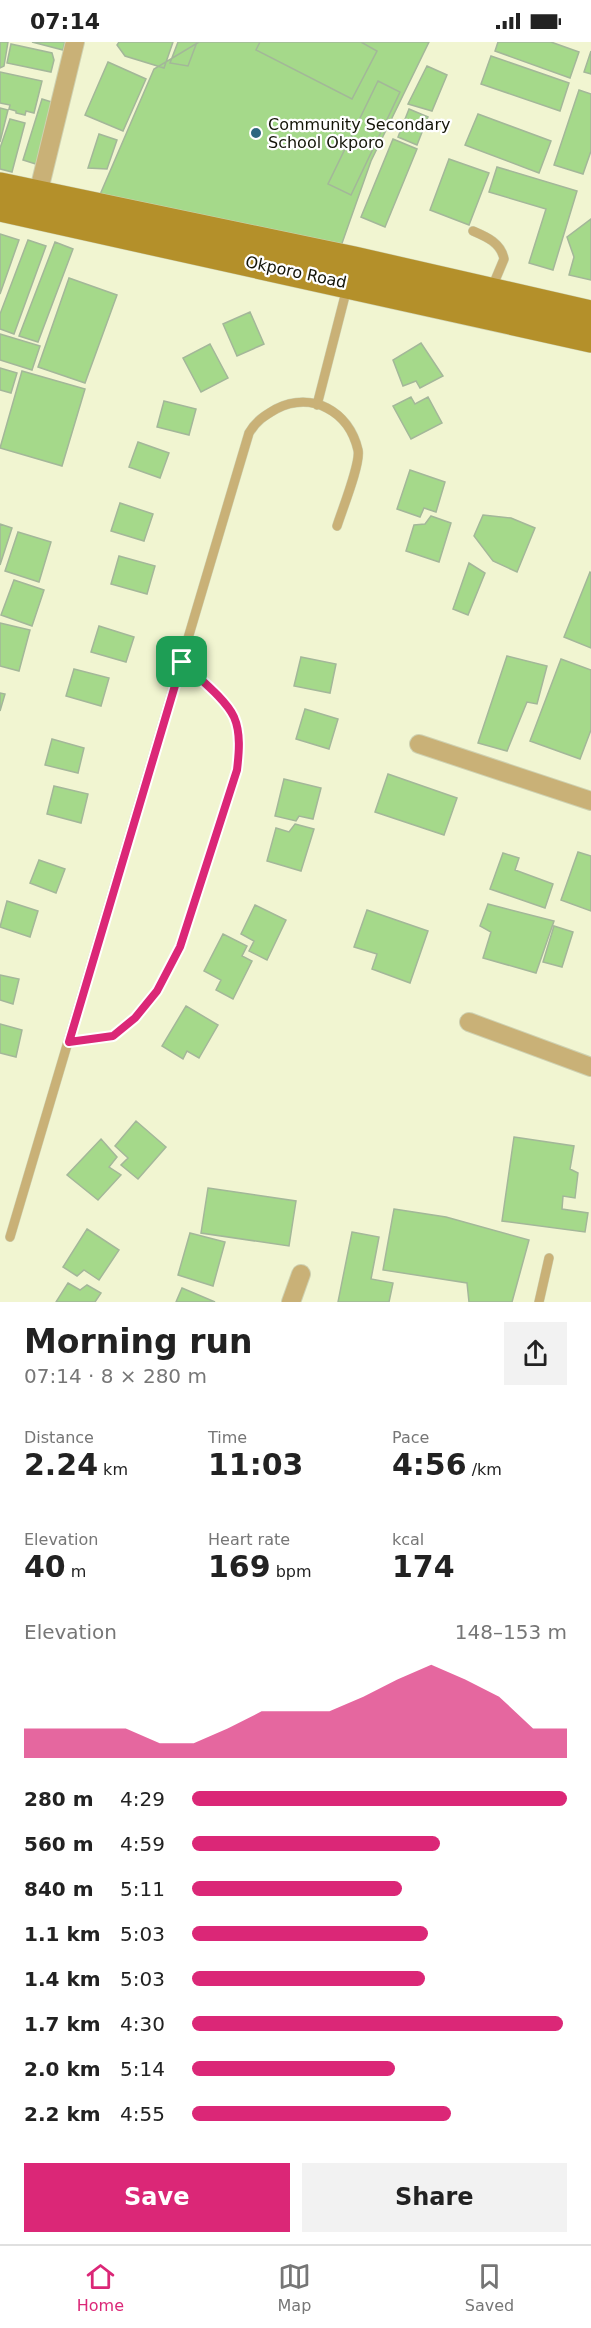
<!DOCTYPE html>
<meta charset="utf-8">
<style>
:root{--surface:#fff;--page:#f2f2f2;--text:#222;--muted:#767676;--line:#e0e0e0;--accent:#db2777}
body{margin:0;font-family:"DejaVu Sans",sans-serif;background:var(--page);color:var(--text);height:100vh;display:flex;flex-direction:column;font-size:22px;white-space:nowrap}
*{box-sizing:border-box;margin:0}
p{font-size:20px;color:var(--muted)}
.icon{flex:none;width:33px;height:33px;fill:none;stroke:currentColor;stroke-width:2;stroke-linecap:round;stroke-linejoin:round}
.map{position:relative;height:1260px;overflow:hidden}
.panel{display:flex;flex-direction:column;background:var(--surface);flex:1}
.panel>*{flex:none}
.pin{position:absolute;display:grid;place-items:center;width:51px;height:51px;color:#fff;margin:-26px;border-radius:12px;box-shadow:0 3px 9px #0006}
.round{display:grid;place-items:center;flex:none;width:63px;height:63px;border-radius:0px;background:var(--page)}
.overview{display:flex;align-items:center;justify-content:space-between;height:102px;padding:0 24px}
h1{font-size:33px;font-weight:700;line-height:45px}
.figures{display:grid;grid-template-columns:repeat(3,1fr);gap:9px;height:102px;padding:6px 24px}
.figures div{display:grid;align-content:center}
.figures b{font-size:30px;font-weight:700}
.figures small{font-size:16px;font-weight:400}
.figures p{font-size:16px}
.chart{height:168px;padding:12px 24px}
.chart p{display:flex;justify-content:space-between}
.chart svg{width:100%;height:108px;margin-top:6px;fill:var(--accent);opacity:.7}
.button{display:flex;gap:12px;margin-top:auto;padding:12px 24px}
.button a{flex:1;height:69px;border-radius:0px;background:var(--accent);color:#fff;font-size:24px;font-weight:700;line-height:69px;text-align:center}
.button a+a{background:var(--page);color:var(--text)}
ul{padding:0 24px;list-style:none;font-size:20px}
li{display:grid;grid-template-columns:96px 72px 1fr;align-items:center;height:45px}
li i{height:15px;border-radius:8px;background:var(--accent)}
.status{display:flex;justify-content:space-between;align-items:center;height:42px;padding:0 30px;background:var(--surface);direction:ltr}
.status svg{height:16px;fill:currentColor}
.tabs{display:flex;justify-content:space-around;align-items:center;height:84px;border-top:2px solid var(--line);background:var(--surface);font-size:16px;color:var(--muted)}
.tabs a{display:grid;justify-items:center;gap:3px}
.tabs .on{color:var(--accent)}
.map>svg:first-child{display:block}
</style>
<div class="status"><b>07:14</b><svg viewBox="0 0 49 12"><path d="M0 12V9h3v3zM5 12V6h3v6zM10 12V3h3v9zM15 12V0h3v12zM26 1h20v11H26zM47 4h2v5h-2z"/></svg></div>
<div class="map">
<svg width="591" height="1260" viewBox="0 0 591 1260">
<rect width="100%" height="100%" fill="#f1f5d1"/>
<path fill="#a5d98a" stroke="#a3b799" stroke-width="1.5" d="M0,0H8L4,24L0,26Z
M32,0H65L63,8Z
M119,0H173L164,26L125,14L117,3Z
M178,0H197L188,24L170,21Z
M199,0H429L371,119L340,207L99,155L154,27Z
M260,0H361L377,9L352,57L256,8Z
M498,0H551L579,10L570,36L495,9Z
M11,2L52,11L54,18L51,30L7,21Z
M591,9V32L584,30Z
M491,14L569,41L560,69L481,42Z
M108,20L146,37L123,89L85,73Z
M427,24L447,33L432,69L408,62Z
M0,30L42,39L34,71L26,69L25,73L16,71V69L9,67L10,63L0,61Z
M378,39L400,50L351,153L328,142Z
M579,48L591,52V109L583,132L554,123Z
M42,57L58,62L39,123L23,118Z
M0,66L8,68L0,100Z
M409,67L428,75L417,103L398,95Z
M478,72L551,99L539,131L465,103Z
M10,77L25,81L12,130L0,127V106Z
M99,92L117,98L107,127L88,126Z
M393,97L417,107L385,185L361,175Z
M449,117L489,131L469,183L430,168Z
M497,125L577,149L553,228L529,221L546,167L489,150Z
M591,177V238L569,233L574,215L567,195Z
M0,192L19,198L0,252Z
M28,198L46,204L14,292L0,287V272Z
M55,200L73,207L38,300L19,294Z
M69,236L117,253L85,341L38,325Z
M250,270L264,302L237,314L223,282Z
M0,292L40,304L32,328L0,318Z
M421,301L443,334L420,346L416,339L403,344L393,318Z
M210,302L228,336L201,350L183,316Z
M0,326L17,331L11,351L0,348Z
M22,329L85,347L62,424L0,406Z
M411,355L415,362L428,355L442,381L411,397L393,364Z
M164,359L196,367L189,393L157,385Z
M138,400L169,411L160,436L129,425Z
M410,428L445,440L436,470L424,466L420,475L397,467Z
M120,461L153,472L144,499L111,489Z
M483,473L511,476L535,486L517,530L493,519L474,494Z
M431,474L451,481L439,520L406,509L414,483L425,482Z
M0,482L12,486L0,523Z
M18,490L51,500L39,540L5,529Z
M119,514L155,524L147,552L111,542Z
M469,521L485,531L468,573L453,567Z
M590,530L591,531V606L564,595Z
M14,538L44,548L32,584L1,573Z
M0,581L30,588L19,629L0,624Z
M99,584L134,595L126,620L91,610Z
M507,614L547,624L537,662L527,660L507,709L478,701Z
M301,615L336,622L330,651L294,644Z
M561,617L591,628V688L580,717L530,699Z
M74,627L109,636L101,664L66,654Z
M0,651L5,652L0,669Z
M305,667L338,677L329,707L296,697Z
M52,697L84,706L78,731L45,723Z
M388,732L457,756L444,793L375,770Z
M284,737L321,746L313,777L299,774L296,779L275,774Z
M54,744L88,752L81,781L47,772Z
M295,782L314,787L301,829L267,819L276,786L289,790Z
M578,810L591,814V869L561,858Z
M503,811L519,816L515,828L553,842L545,866L490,847Z
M39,818L65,827L56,851L30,841Z
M7,859L38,869L30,895L0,885Z
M488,862L554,879L536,931L483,916L491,890L480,884Z
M255,863L286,878L267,918L249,909L254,899L241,892Z
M367,868L428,889L410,941L372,927L377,912L354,905Z
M554,884L573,890L562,925L543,920Z
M223,892L247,904L242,914L252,919L233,957L216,948L221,938L204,929Z
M0,933L19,937L13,962L0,958Z
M186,964L218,983L199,1016L187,1009L183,1017L162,1004Z
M0,982L22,988L16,1015L0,1011Z
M136,1079L166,1105L138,1137L121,1123L128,1116L115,1104Z
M514,1095L574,1104L570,1127L578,1131L575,1156L563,1154L562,1167L588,1171L585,1190L502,1179Z
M101,1097L117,1115L109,1125L121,1133L98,1158L67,1133Z
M208,1146L296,1159L289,1204L201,1191Z
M394,1167L446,1175L529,1198L512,1260H469L467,1241L383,1228Z
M87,1187L119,1208L99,1238L84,1228L77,1234L63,1225Z
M352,1190L379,1195L371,1237L393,1241L389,1260H338Z
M190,1191L225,1200L213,1244L178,1233Z
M68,1241L80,1248L87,1243L101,1251L95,1260H56Z
M182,1246L215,1260H176Z"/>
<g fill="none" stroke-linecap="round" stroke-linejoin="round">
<g stroke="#ced1b1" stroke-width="10">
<path id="service" d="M473,189C487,195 501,201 504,217L491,248
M317,363L347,246
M69,1000L113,994L135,976L157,949L180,905L237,727C239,711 241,691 234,675C225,656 197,635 182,620
M10,1195L249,391C256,379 264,374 276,367C312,349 349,369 358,408C361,421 342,468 337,484
M539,1260L549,1216"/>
</g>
<g stroke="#ced1b1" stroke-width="20">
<path id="minor" d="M38,152L75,0
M419,702L591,759
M469,980L591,1025
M291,1260L301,1232"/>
</g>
<g stroke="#ced1b1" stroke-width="28">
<path id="secondary" d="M0,144L354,218L591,272
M0,166L591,297"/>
</g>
<use href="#service" stroke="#c9b177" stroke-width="9"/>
<use href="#minor" stroke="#c9b177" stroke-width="18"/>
<use href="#secondary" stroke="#b4902a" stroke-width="27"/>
</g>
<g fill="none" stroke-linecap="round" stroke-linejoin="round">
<g stroke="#fff" stroke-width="12">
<path id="route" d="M182,620C197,635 225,656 234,675C241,691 239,711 237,728L180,905L157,949L135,976L113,994L69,1000Z"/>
</g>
<use href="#route" stroke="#db2777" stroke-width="8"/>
</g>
<circle fill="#2d667f" stroke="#fff" stroke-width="2" cx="256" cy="91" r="6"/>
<g text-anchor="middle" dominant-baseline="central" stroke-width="4.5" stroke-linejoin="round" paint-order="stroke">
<g font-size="16" fill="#141508" stroke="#fff" text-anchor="start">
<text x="268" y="82">Community Secondary<tspan x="268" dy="18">School Okporo</tspan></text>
</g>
<g font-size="16" fill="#141508" stroke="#fff">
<text transform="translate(296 230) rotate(12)">Okporo Road</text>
</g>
</g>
</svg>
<div class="pin" style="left:182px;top:620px;background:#1e9e55"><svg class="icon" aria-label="arrive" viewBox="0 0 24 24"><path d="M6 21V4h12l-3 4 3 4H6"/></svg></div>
</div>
<section class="panel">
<div class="overview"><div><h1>Morning run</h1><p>07:14 · 8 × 280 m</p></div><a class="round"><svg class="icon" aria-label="share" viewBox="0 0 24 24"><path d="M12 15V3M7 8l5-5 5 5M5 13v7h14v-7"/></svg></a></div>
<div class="figures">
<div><p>Distance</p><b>2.24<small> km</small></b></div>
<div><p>Time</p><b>11:03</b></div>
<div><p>Pace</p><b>4:56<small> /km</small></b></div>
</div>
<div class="figures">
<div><p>Elevation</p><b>40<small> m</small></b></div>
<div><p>Heart rate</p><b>169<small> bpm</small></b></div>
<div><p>kcal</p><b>174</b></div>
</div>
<div class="chart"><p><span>Elevation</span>148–153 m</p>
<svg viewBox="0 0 160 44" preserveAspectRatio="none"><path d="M0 44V32L10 32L20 32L30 32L40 38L50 38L60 32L70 25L80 25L90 25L100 19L110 12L120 6L130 12L140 19L150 32L160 32V44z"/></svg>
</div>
<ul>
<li><b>280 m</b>4:29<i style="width:100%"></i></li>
<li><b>560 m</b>4:59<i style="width:66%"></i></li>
<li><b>840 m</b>5:11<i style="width:56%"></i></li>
<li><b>1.1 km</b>5:03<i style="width:63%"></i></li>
<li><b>1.4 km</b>5:03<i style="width:62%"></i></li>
<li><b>1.7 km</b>4:30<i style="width:99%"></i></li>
<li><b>2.0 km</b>5:14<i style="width:54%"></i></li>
<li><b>2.2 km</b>4:55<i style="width:69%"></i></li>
</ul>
<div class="button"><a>Save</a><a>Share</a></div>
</section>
<nav class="tabs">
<a class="on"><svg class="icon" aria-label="home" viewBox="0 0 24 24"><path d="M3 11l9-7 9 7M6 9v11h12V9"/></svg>Home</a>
<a><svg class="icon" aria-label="map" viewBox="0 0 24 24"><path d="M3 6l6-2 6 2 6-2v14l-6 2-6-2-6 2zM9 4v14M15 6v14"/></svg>Map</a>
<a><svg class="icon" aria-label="saved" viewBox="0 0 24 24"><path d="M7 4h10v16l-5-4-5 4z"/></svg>Saved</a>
</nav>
